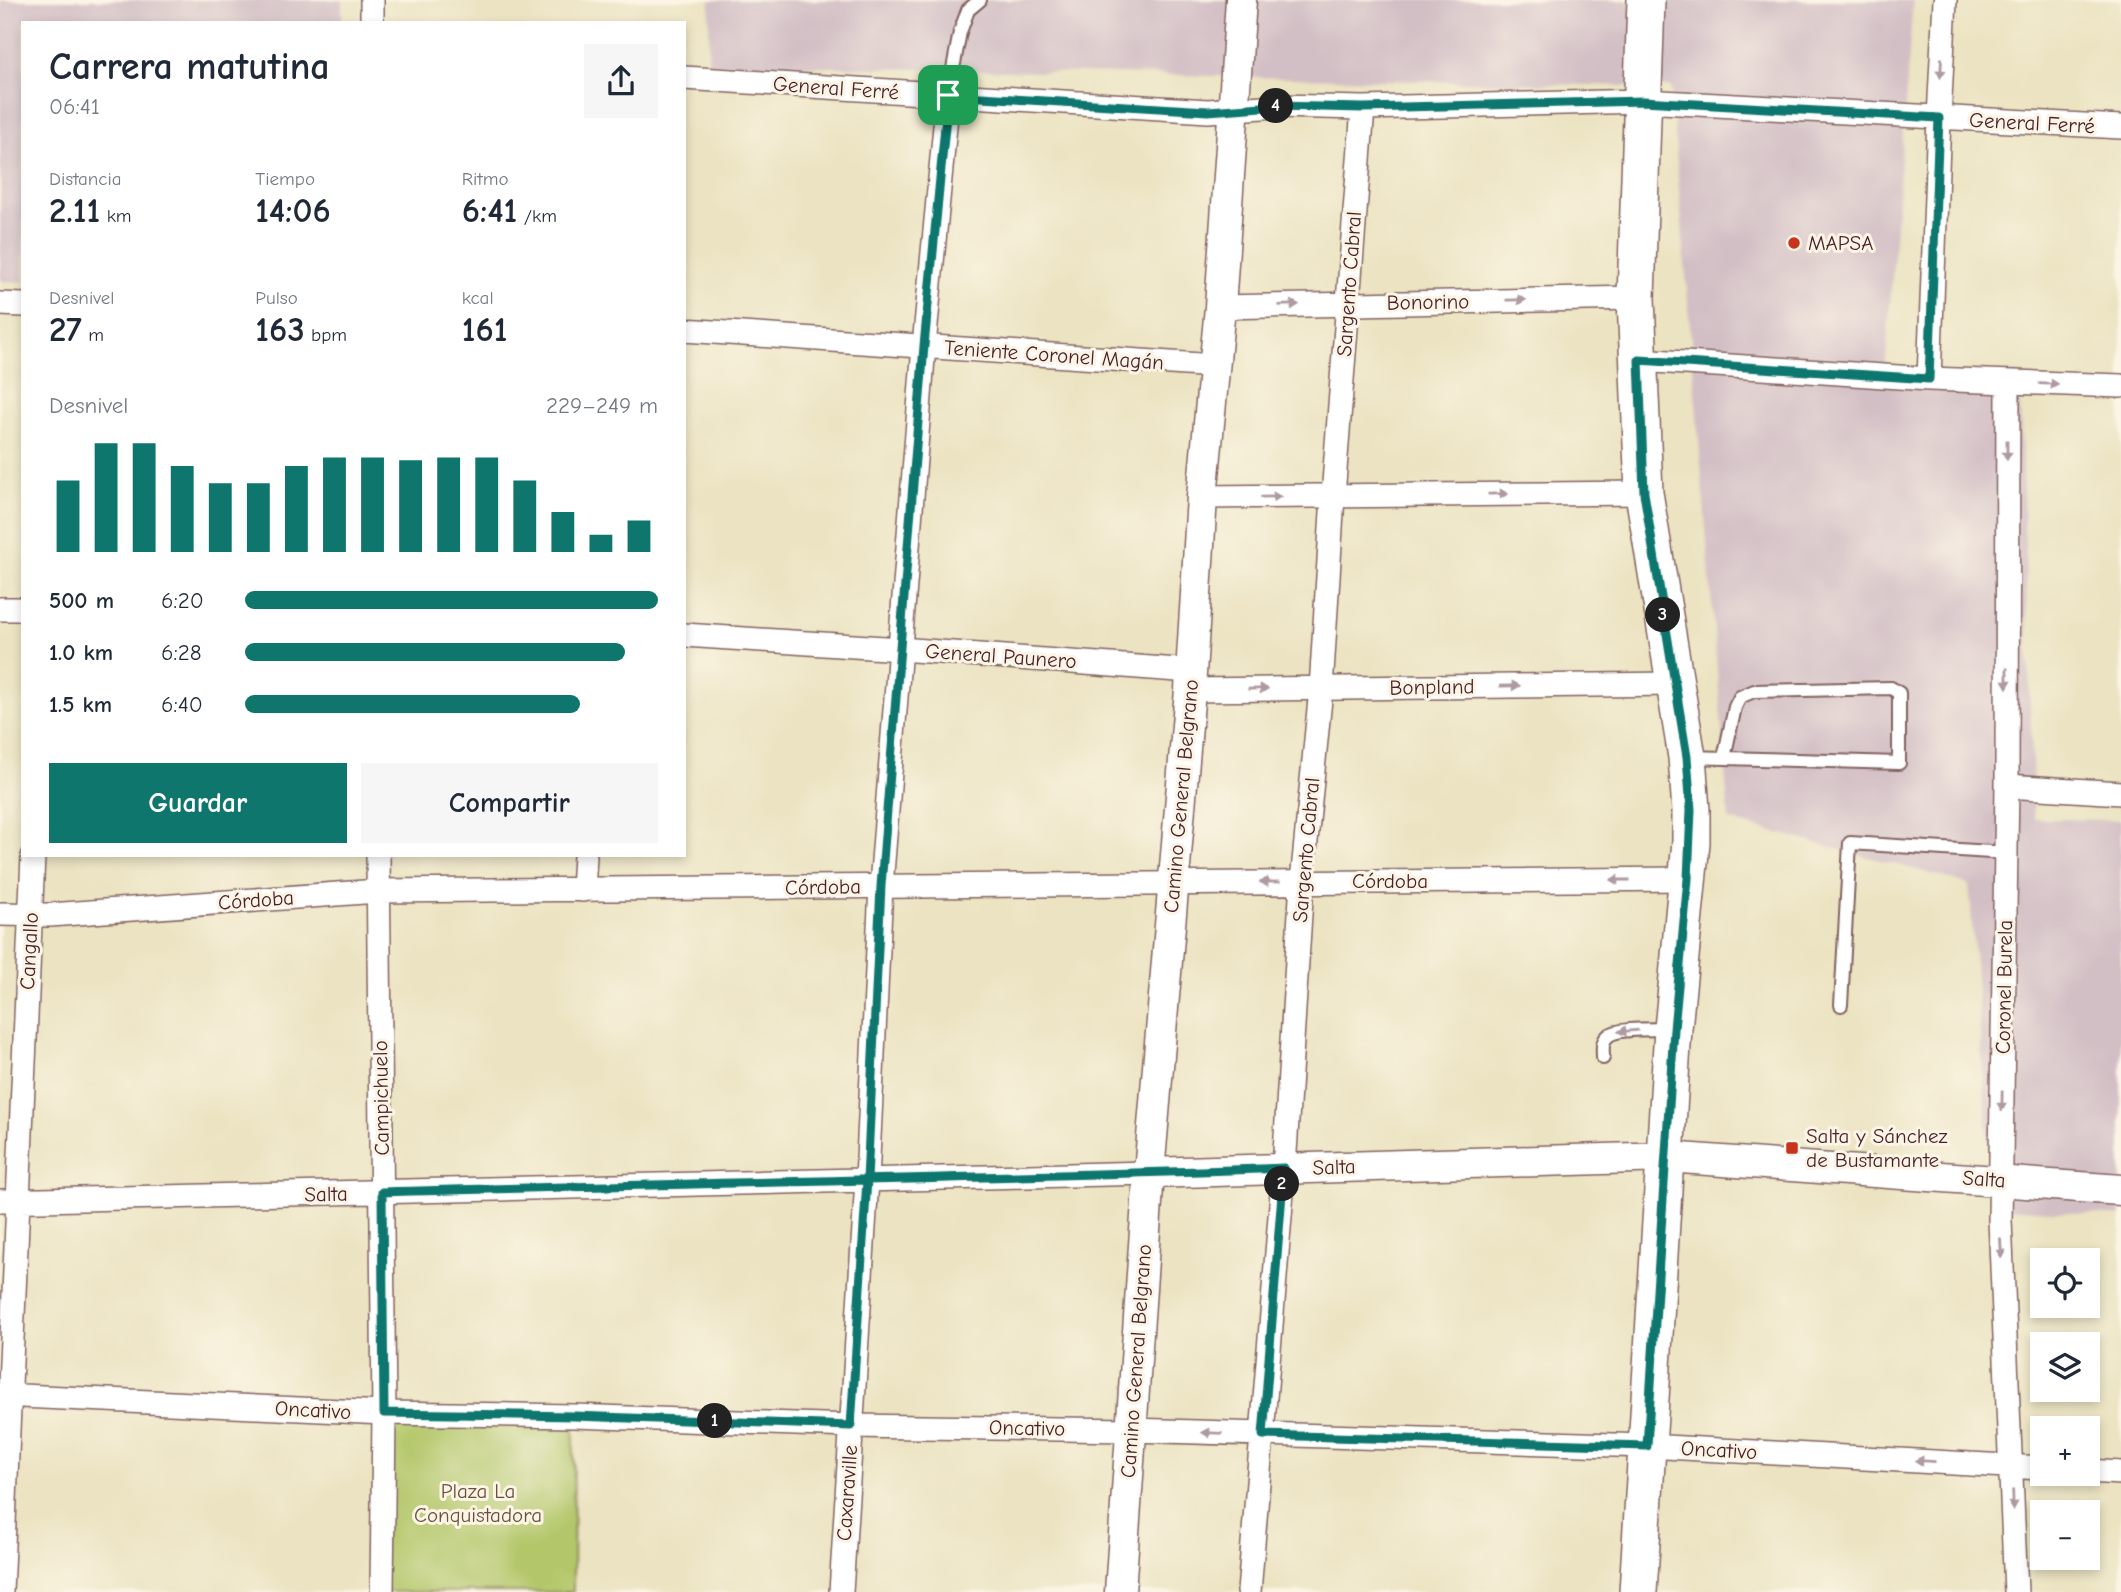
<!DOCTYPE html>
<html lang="es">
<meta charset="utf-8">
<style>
:root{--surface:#fff;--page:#f6f6f7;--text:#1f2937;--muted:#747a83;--accent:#0f766e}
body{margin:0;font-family:"Comic Neue",sans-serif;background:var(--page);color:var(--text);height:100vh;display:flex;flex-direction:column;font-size:26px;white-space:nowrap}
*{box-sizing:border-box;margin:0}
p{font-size:23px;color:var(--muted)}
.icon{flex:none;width:38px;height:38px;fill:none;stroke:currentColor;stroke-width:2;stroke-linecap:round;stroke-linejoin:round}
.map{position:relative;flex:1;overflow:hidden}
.side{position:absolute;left:21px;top:21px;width:665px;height:836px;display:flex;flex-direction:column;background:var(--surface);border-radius:0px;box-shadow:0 4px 10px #0003}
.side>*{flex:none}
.tools{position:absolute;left:2030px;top:1248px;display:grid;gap:14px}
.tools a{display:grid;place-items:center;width:70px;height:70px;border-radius:0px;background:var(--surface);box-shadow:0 4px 10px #0003;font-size:35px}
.pin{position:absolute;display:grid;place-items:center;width:60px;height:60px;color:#fff;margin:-30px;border-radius:14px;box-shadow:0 4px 10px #0006}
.km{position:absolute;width:35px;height:35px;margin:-18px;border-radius:50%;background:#222;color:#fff;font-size:19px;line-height:35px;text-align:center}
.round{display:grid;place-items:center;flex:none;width:74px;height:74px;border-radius:0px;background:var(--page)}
.summary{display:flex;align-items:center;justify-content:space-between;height:119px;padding:0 28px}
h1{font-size:38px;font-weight:600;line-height:52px}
.metrics{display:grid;grid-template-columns:repeat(3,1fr);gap:10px;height:119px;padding:7px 28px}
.metrics div{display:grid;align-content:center}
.metrics b{font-size:35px;font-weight:600}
.metrics small{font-size:19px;font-weight:400}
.metrics p{font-size:19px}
.chart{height:196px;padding:14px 28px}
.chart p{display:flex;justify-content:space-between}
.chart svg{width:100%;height:126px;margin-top:7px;stroke:var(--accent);stroke-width:6}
.action{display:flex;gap:14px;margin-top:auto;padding:14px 28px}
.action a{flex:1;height:80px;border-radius:0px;background:var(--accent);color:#fff;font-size:28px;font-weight:600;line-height:80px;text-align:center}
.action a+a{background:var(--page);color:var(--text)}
ul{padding:0 28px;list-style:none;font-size:23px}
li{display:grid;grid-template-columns:112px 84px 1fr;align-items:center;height:52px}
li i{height:18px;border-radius:9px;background:var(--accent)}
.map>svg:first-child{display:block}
</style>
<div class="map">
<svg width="2121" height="1592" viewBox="0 0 2121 1592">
<rect width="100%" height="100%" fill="#fcf5e5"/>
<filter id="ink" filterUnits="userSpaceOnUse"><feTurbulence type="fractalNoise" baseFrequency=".0143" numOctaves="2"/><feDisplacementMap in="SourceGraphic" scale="14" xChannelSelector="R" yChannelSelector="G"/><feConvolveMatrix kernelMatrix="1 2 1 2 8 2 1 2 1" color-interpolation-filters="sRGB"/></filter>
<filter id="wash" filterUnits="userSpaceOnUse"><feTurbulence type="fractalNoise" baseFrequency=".00686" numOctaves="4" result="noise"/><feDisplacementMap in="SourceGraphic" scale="28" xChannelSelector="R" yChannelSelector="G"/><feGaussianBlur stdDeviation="1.57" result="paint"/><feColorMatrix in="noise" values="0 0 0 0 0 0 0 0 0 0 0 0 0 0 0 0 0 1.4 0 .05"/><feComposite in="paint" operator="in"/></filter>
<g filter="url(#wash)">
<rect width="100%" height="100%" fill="#ebe3c1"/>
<path fill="#d2bec5" d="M0,0H342V23H23V282L0,281Z
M710,0H1913L1884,385L2019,373L2034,819L2121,820V1216L1993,1207L1969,884L1729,820L1671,87L708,64Z"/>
<path fill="#b3c76a" stroke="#7e734a" stroke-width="2" d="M384,1413L574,1416L573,1592H382Z"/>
</g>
<g filter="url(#ink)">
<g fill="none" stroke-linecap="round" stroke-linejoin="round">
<g stroke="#826460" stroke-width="16">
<path id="service" d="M948,95L960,32L968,10L980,0
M1689,757L1899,763V693L1891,688L1754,691L1740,697L1735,707L1724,758
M1841,1005L1850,843L2006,853
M1603,1058C1603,1050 1601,1042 1608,1036C1618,1027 1655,1030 1670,1029"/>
</g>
<g stroke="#826460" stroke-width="26">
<path id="minor" d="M372,23V0
M684,78L1208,111L1276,106L1363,108L1643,101L2121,127
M0,304L23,305
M1220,307L1636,298
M684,330L1215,366
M1639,360L1929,379L2121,386
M1929,379L1939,118L1945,0
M2008,382L2007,786L2000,1220L2016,1592
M1202,497L1644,493
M0,609H23
M684,635L900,649L1191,671
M1190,690L1674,684
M2007,786L2121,793
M378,856L384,1413L382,1592
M583,890L585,856
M0,914L50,915L378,891L1688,879
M0,1201L1149,1173
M0,1395L384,1413L574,1416L851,1426L1131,1430L1647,1446L2042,1468
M2088,1471L2121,1473
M1,1592L33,856
M841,1592L867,1180L881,886L924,346L948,95
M1249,1592L1284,1168L1302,882L1321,689L1333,496L1363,108"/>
</g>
<g stroke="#826460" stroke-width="33">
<path id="tertiary" d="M1149,1173L1667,1157L2121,1190
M1120,1592L1149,1173L1190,690L1202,497L1220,307L1241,0"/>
</g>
<g stroke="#826460" stroke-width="40">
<path id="primary" d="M1638,1592L1673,1029L1691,842V810L1687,757L1644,493L1636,298L1646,0"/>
</g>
<use href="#service" stroke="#fff" stroke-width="12"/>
<use href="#minor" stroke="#fff" stroke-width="23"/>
<use href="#tertiary" stroke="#fff" stroke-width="30"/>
<use href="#primary" stroke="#fff" stroke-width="37"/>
</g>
<defs><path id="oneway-solid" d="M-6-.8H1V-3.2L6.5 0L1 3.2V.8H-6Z" transform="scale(1.75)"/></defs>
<g fill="#ae9aa0">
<use href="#oneway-solid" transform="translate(1941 68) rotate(93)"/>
<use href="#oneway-solid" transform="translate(1516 300) rotate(-1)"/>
<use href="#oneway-solid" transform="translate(1289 305) rotate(-2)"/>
<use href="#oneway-solid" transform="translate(2049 384) rotate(2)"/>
<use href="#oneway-solid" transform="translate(2007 450) rotate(90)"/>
<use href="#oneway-solid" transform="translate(1498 494) rotate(-1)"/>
<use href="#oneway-solid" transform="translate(1271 497) rotate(-1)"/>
<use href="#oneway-solid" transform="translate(2007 678) rotate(90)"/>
<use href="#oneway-solid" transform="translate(1510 686) rotate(-1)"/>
<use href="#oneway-solid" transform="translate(1258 689) rotate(-1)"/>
<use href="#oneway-solid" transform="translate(1620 880) rotate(180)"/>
<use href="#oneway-solid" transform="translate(1270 882) rotate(179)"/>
<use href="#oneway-solid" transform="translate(1628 1031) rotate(175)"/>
<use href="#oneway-solid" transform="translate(2002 1101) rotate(91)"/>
<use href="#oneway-solid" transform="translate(2001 1248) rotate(87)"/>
<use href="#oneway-solid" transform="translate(1212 1433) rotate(-178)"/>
<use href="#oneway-solid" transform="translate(1925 1461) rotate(-177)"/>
<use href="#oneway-solid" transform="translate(2013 1500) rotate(88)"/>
</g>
</g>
<g fill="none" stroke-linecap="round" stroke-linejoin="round" filter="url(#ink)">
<g stroke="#fff" stroke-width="14">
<path id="route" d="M948,95L924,346L881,886L867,1180L851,1426L574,1416L384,1413L382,1192C682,1183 983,1179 1284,1168L1263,1435L1647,1446L1674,1029L1688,879L1691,810L1687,757L1644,493L1639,360L1929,379L1939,118L1643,101L1363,108L1276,106L1208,111L948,95"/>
</g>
<use href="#route" stroke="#0f766e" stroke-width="9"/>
</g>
<g fill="#c8321e" stroke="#fcf5e5" stroke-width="2.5">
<circle cx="1794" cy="243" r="7"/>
<rect x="1785" y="1141" width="14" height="14" rx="3.5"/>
</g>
<g text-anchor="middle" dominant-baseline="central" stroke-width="6" stroke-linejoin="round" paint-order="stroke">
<g font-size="21" fill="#4a1f2b" stroke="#fcf5e5">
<text transform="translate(836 88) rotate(4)">General Ferré</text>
<text transform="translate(2032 123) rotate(3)">General Ferré</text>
<text transform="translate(1349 284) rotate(-86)">Sargento Cabral</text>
<text transform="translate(1428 302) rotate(-1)">Bonorino</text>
<text transform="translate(1054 355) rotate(4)">Teniente Coronel Magán</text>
<text transform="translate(1001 656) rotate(4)">General Paunero</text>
<text transform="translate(1432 687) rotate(-1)">Bonpland</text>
<text transform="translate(1181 796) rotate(-85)">Camino General Belgrano</text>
<text transform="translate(1306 850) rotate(-85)">Sargento Cabral</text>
<text x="1390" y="881">Córdoba</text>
<text transform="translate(823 887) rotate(-1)">Córdoba</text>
<text transform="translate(256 900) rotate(-4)">Córdoba</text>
<text transform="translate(29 951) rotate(-87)">Cangallo</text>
<text transform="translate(2004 987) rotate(-89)">Coronel Burela</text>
<text transform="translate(381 1098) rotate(-91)">Campichuelo</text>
<text transform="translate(1334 1167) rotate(-2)">Salta</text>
<text transform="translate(1984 1179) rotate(4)">Salta</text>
<text transform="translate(326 1194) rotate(-1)">Salta</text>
<text transform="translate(1136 1361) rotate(-86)">Camino General Belgrano</text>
<text transform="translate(313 1410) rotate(3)">Oncativo</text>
<text transform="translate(1027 1428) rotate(1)">Oncativo</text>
<text transform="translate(1719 1450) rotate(3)">Oncativo</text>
<text transform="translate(847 1493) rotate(-86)">Caxaraville</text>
</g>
<g font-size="21" fill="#4a1f2b" stroke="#fcf5e5" text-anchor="start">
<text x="1808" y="243">MAPSA</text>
<text x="1806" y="1136">Salta y Sánchez<tspan x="1806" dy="24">de Bustamante</tspan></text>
</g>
<g font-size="21" fill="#6a513e" stroke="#fcf5e5">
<text x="478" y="1491">Plaza La<tspan x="478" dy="24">Conquistadora</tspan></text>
</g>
</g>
</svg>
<div class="tools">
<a><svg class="icon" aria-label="locate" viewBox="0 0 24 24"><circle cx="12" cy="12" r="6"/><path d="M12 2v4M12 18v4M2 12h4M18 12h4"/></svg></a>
<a><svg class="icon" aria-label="layers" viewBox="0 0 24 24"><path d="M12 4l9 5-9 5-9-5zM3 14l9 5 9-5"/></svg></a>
<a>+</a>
<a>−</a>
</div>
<div class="pin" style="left:948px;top:95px;background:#1e9e55"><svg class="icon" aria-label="arrive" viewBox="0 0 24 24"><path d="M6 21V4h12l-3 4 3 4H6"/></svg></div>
<b class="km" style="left:715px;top:1421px">1</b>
<b class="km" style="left:1282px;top:1184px">2</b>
<b class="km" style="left:1663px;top:615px">3</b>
<b class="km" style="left:1276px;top:106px">4</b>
<section class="side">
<div class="summary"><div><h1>Carrera matutina</h1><p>06:41</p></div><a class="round"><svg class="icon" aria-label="share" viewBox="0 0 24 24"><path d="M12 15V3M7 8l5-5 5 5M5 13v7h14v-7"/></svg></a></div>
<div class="metrics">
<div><p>Distancia</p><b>2.11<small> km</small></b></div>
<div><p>Tiempo</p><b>14:06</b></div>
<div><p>Ritmo</p><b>6:41<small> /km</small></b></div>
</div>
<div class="metrics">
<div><p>Desnivel</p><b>27<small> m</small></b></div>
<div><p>Pulso</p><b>163<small> bpm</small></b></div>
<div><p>kcal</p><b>161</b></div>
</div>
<div class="chart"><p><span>Desnivel</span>229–249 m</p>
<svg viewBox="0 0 160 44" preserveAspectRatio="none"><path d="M5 44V19M15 44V6M25 44V6M35 44V14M45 44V20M55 44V20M65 44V14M75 44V11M85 44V11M95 44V12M105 44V11M115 44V11M125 44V19M135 44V30M145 44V38M155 44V33"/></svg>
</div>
<ul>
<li><b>500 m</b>6:20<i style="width:100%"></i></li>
<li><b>1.0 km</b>6:28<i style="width:92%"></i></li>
<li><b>1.5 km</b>6:40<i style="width:81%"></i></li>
</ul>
<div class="action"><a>Guardar</a><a>Compartir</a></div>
</section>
</div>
